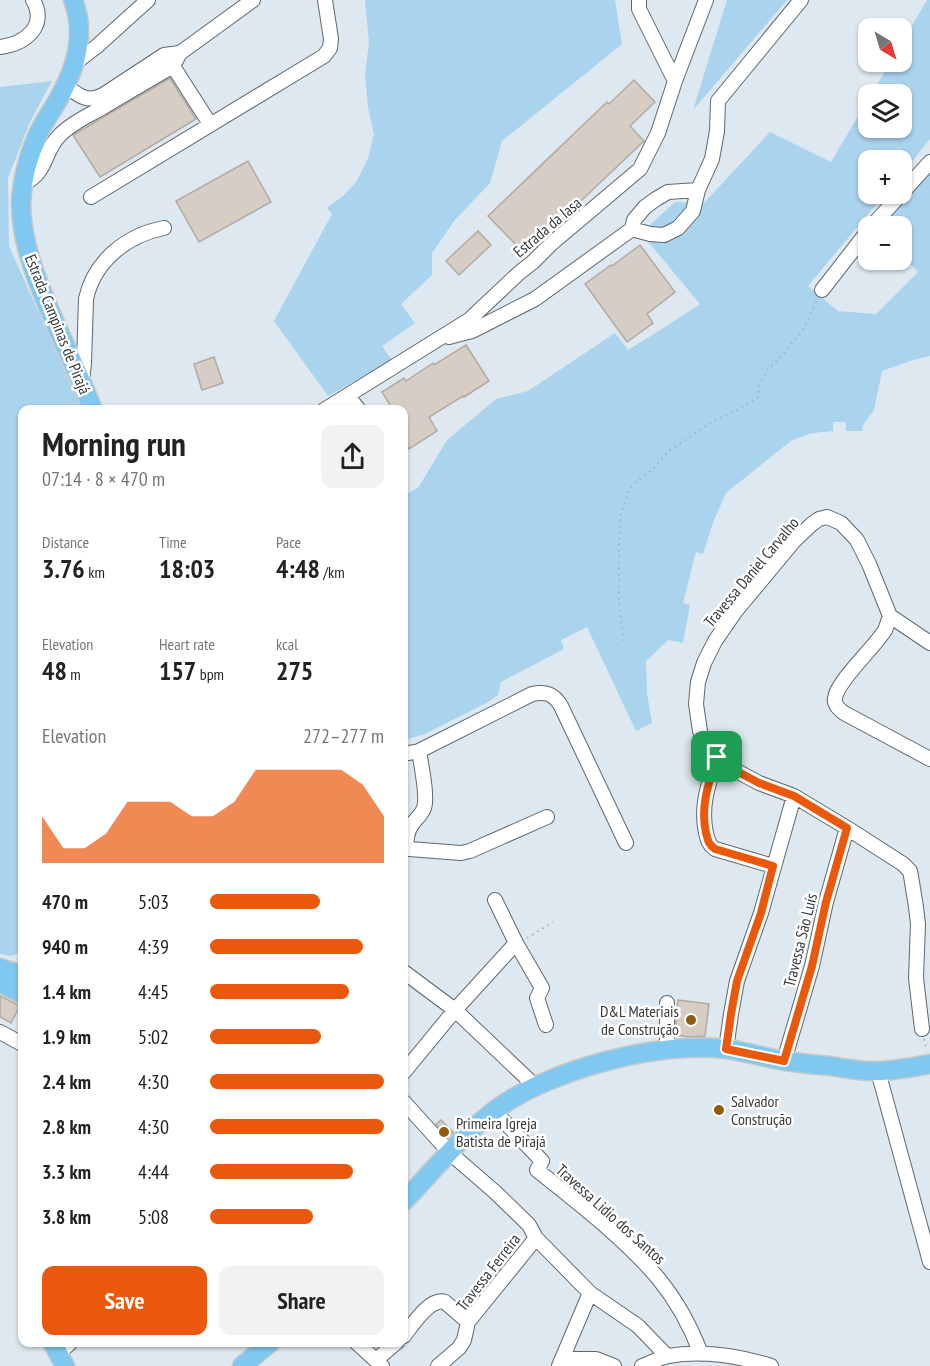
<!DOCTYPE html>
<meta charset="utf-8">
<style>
:root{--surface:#fff;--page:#f2f2f2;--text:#222;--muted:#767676;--accent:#ea580c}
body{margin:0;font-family:"PT Sans Narrow",sans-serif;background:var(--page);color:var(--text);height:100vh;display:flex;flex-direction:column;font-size:22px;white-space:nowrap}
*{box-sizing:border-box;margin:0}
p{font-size:20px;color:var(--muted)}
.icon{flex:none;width:33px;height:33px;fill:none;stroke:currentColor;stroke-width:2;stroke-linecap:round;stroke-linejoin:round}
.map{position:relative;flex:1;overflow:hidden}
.side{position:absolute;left:18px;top:405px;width:390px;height:942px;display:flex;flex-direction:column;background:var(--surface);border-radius:12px;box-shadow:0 2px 4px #0004}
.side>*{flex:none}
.needle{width:39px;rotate:142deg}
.controls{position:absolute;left:858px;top:18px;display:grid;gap:12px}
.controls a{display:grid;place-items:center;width:54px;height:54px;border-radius:12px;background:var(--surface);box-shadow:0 2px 4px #0004;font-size:30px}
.pin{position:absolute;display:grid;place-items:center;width:51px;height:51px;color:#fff;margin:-26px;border-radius:12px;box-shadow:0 3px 9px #0006}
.round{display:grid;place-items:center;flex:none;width:63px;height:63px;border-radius:12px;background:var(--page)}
.headline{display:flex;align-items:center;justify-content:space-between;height:102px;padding:0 24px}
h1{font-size:33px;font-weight:800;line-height:45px}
.metrics{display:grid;grid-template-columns:repeat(3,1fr);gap:9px;height:102px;padding:6px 24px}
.metrics div{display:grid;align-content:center}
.metrics b{font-size:26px;font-weight:800}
.metrics small{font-size:16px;font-weight:400}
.metrics p{font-size:16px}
.chart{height:168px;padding:12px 24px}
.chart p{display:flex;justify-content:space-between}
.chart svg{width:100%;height:108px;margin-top:6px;fill:var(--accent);opacity:.7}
.action{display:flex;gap:12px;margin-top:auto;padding:12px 24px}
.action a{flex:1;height:69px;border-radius:12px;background:var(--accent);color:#fff;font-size:24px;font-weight:800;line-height:69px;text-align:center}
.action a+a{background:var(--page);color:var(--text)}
ul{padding:0 24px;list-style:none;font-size:20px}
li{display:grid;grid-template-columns:96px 72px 1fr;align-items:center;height:45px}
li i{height:15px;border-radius:8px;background:var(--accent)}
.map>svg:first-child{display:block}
</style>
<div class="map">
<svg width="930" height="1366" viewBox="0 0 930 1366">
<rect width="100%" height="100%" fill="#dee8f0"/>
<path fill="#aad3ee" d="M365,0H615L622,44L502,141L490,183L454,221L432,253V275L401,304L415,323L382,346L392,360L328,396L274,321L332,214L327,208L343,196L357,181L368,158L374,134L368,108L365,74L369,43Z
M727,0H787L693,110Z
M927,0H930V139L902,174V160H868V194H885L808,286L838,311L876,314L918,272L902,256V226H878L930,170V356L910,361L882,371L874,410L863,425L862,431H846V422H833V431L813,433L792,440L726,493L714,520L703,554L696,552L683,603L690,605L683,643L668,640L646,661L647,694L652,723L636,731L587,627L561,640L564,649L501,682L498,695L488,702L425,734L408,739L404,738V495L418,488L447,440L496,399L528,391L615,333L628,350L665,327L700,304L641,233L675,202L704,203L770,132L831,162L868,99V128H902V94H871L891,62H902V43Z
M52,81L30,122L8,178L9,246L82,409L22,410V952L11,956L0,954V87Z"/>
<path fill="#d6cdc4" stroke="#b2aaa1" stroke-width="1.5" d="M170,78L196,119L100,177L73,135Z
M634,80L655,102L630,126L644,141L525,254L488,216L607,102L609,104Z
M248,161L271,202L199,242L176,201Z
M478,231L491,245L459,275L446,261Z
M640,245L675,292L647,314L653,323L627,342L585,284L611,265L612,266Z
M466,345L489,381L464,397L463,396L429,417L437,431L409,449L404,439V410H393L382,392L404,378L406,381L433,363L434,365Z
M214,357L223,383L202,390L194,364Z
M0,996L20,1006L11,1023L0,1017Z
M678,1000L709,1004L705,1036L689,1037L676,1035V1015Z
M441,1120L453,1132L448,1137L436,1124Z"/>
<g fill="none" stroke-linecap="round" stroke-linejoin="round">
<g stroke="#5e686e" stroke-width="16">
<path id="minor" d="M639,0V9L675,81
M0,47C25,44 48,26 33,0
M169,60L210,124
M75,63L96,47L148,0
M66,86C80,96 86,103 103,95L164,55L180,53
M23,184C49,172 43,150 61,134C72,123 87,116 100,109C125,94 149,80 173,66L180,53L253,0
M91,197L324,56L330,48L331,39L325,0
M872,226L930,162
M632,229L650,234L664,235L678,228L693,211L698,190L712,159L717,131L718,101L801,0
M822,290L868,231
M449,337L472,331L535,299L632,229L634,220L645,207L656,199L668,192L698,190
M82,382L84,363L86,299C94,261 127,235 164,228
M348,396L359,410
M324,410L469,320L519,273L533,262L551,244L640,169L658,133L675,81L706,0
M890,616C888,621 887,626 885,630C875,647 837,681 835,698C834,705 839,709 844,713L930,759
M419,751C421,764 428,797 424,808C422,814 417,818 413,823C408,829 404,843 409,849L461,853L470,851L547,817
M404,754L419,751L532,694C546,691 554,694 561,706L626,843
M717,757C709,782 700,806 706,833C708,840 708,844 715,849L773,866
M495,900L516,943L542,988L537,998L546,1025
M404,972L455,1010L535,1086
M922,1029L916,978L918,924L916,907L911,876L910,871L903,864L847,828L794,796L759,783L731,768L717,757L703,739L700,731L696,704L698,682L704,663L715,641L735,612L794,541L812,524L819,519L827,517L841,523L857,540L869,564L890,616L930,643
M0,1032L22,1044
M726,1049L731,1014L737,981L761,913L794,796
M667,1050V1003
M784,1061L812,966L826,902L847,828
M878,1071L930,1262
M404,1072L455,1010L516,943
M404,1102L450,1153L495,1192L529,1225L536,1238L590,1293L638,1326L667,1356
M494,1111L542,1161L537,1170C579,1204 623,1237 658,1278C676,1300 691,1327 701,1354
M404,1336C413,1324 430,1297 445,1302L468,1322
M356,1342L382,1366
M58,1354L71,1342
M562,1359H596L614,1366
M376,1360L397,1342
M438,1366L459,1348L464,1340L468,1322L536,1238
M559,1366L590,1293
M642,1366C650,1363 660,1358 668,1356C702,1350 739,1356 771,1366"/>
</g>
<g stroke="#c6c8c8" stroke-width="21">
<path id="major" d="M73,0C84,27 79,58 66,84C59,101 47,116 39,132C29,154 22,178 21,203C21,248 42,293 60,334C71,359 83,384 93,410
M0,968L22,975
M0,983L22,994
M404,1201C433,1171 460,1137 494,1111C547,1070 661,1040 727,1049C747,1052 766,1058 785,1061C800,1063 816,1065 831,1066C847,1069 864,1072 881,1071C897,1070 914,1067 930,1064
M52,1342L65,1366
M242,1366L271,1342"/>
</g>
<path stroke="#a8b0b6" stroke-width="2" stroke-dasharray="1.5 4.5" stroke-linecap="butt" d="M624,641L619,607V543L621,514L629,490L633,484L653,469L669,451L713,421L737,410L758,397L760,383L766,372L783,354L802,331L817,300
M527,938L553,922
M924,1039L927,1051"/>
<use href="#minor" stroke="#fff" stroke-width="14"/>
<use href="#major" stroke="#80c8ef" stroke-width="18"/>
</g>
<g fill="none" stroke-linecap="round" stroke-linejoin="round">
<g stroke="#fff" stroke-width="12">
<path id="route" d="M717,757L731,768L759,783L794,796L847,828L826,902L812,966L784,1061L726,1049L731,1014L737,981L761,913L773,866L715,849C708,844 708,840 706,833C700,806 709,782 717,757Z"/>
</g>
<use href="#route" stroke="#ea580c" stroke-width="8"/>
</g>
<g fill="#915c0f" stroke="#fff" stroke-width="2">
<circle cx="691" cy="1020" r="6"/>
<circle cx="719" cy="1110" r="6"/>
<circle cx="444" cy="1132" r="6"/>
</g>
<g text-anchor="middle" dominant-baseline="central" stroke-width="5" stroke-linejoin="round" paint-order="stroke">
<g font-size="16" fill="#34393b" stroke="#fff">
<text transform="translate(547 227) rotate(-40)">Estrada da Iasa</text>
<text transform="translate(58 324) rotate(68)">Estrada Campinas de Pirajá</text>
<text transform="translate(751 572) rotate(-50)">Travessa Daniel Carvalho</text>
<text transform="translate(800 940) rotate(-76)">Travessa São Luís</text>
<text transform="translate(611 1214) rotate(42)">Travessa Lidio dos Santos</text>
<text transform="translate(488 1272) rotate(-52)">Travessa Ferreira</text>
</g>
<g font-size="16" fill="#34393b" stroke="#fff" text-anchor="start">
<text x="679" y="1011" text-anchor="end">D&amp;L Materiais<tspan x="679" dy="18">de Construção</tspan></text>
<text x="731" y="1101">Salvador<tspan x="731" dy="18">Construção</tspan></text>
<text x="456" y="1123">Primeira Igreja<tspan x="456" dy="18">Batista de Pirajá</tspan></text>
</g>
</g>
</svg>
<div class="controls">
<a><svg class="needle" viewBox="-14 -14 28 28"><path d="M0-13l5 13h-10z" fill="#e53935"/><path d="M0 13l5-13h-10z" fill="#767676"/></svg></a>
<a><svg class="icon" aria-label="layers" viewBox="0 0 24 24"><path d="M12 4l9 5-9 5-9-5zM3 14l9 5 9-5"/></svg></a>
<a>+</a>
<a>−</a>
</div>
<div class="pin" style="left:717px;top:757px;background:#1e9e55"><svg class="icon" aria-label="arrive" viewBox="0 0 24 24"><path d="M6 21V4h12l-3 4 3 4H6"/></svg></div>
<section class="side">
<div class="headline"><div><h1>Morning run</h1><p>07:14 · 8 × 470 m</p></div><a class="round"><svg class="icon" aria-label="share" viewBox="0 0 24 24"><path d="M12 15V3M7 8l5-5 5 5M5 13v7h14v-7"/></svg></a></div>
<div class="metrics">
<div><p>Distance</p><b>3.76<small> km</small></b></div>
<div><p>Time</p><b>18:03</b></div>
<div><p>Pace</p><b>4:48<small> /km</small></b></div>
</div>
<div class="metrics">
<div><p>Elevation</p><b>48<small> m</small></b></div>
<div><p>Heart rate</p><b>157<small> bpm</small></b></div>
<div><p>kcal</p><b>275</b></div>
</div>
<div class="chart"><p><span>Elevation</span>272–277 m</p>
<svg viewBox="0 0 160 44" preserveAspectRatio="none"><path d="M0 44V25L10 38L20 38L30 32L40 19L50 19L60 19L70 25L80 25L90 19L100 6L110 6L120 6L130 6L140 6L150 12L160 25V44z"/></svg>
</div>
<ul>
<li><b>470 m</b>5:03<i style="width:63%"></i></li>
<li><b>940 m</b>4:39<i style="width:88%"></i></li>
<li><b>1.4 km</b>4:45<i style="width:80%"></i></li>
<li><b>1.9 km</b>5:02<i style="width:64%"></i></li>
<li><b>2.4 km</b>4:30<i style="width:100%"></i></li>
<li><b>2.8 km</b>4:30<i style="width:100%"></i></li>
<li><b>3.3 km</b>4:44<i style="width:82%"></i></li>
<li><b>3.8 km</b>5:08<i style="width:59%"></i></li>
</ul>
<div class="action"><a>Save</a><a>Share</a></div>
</section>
</div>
